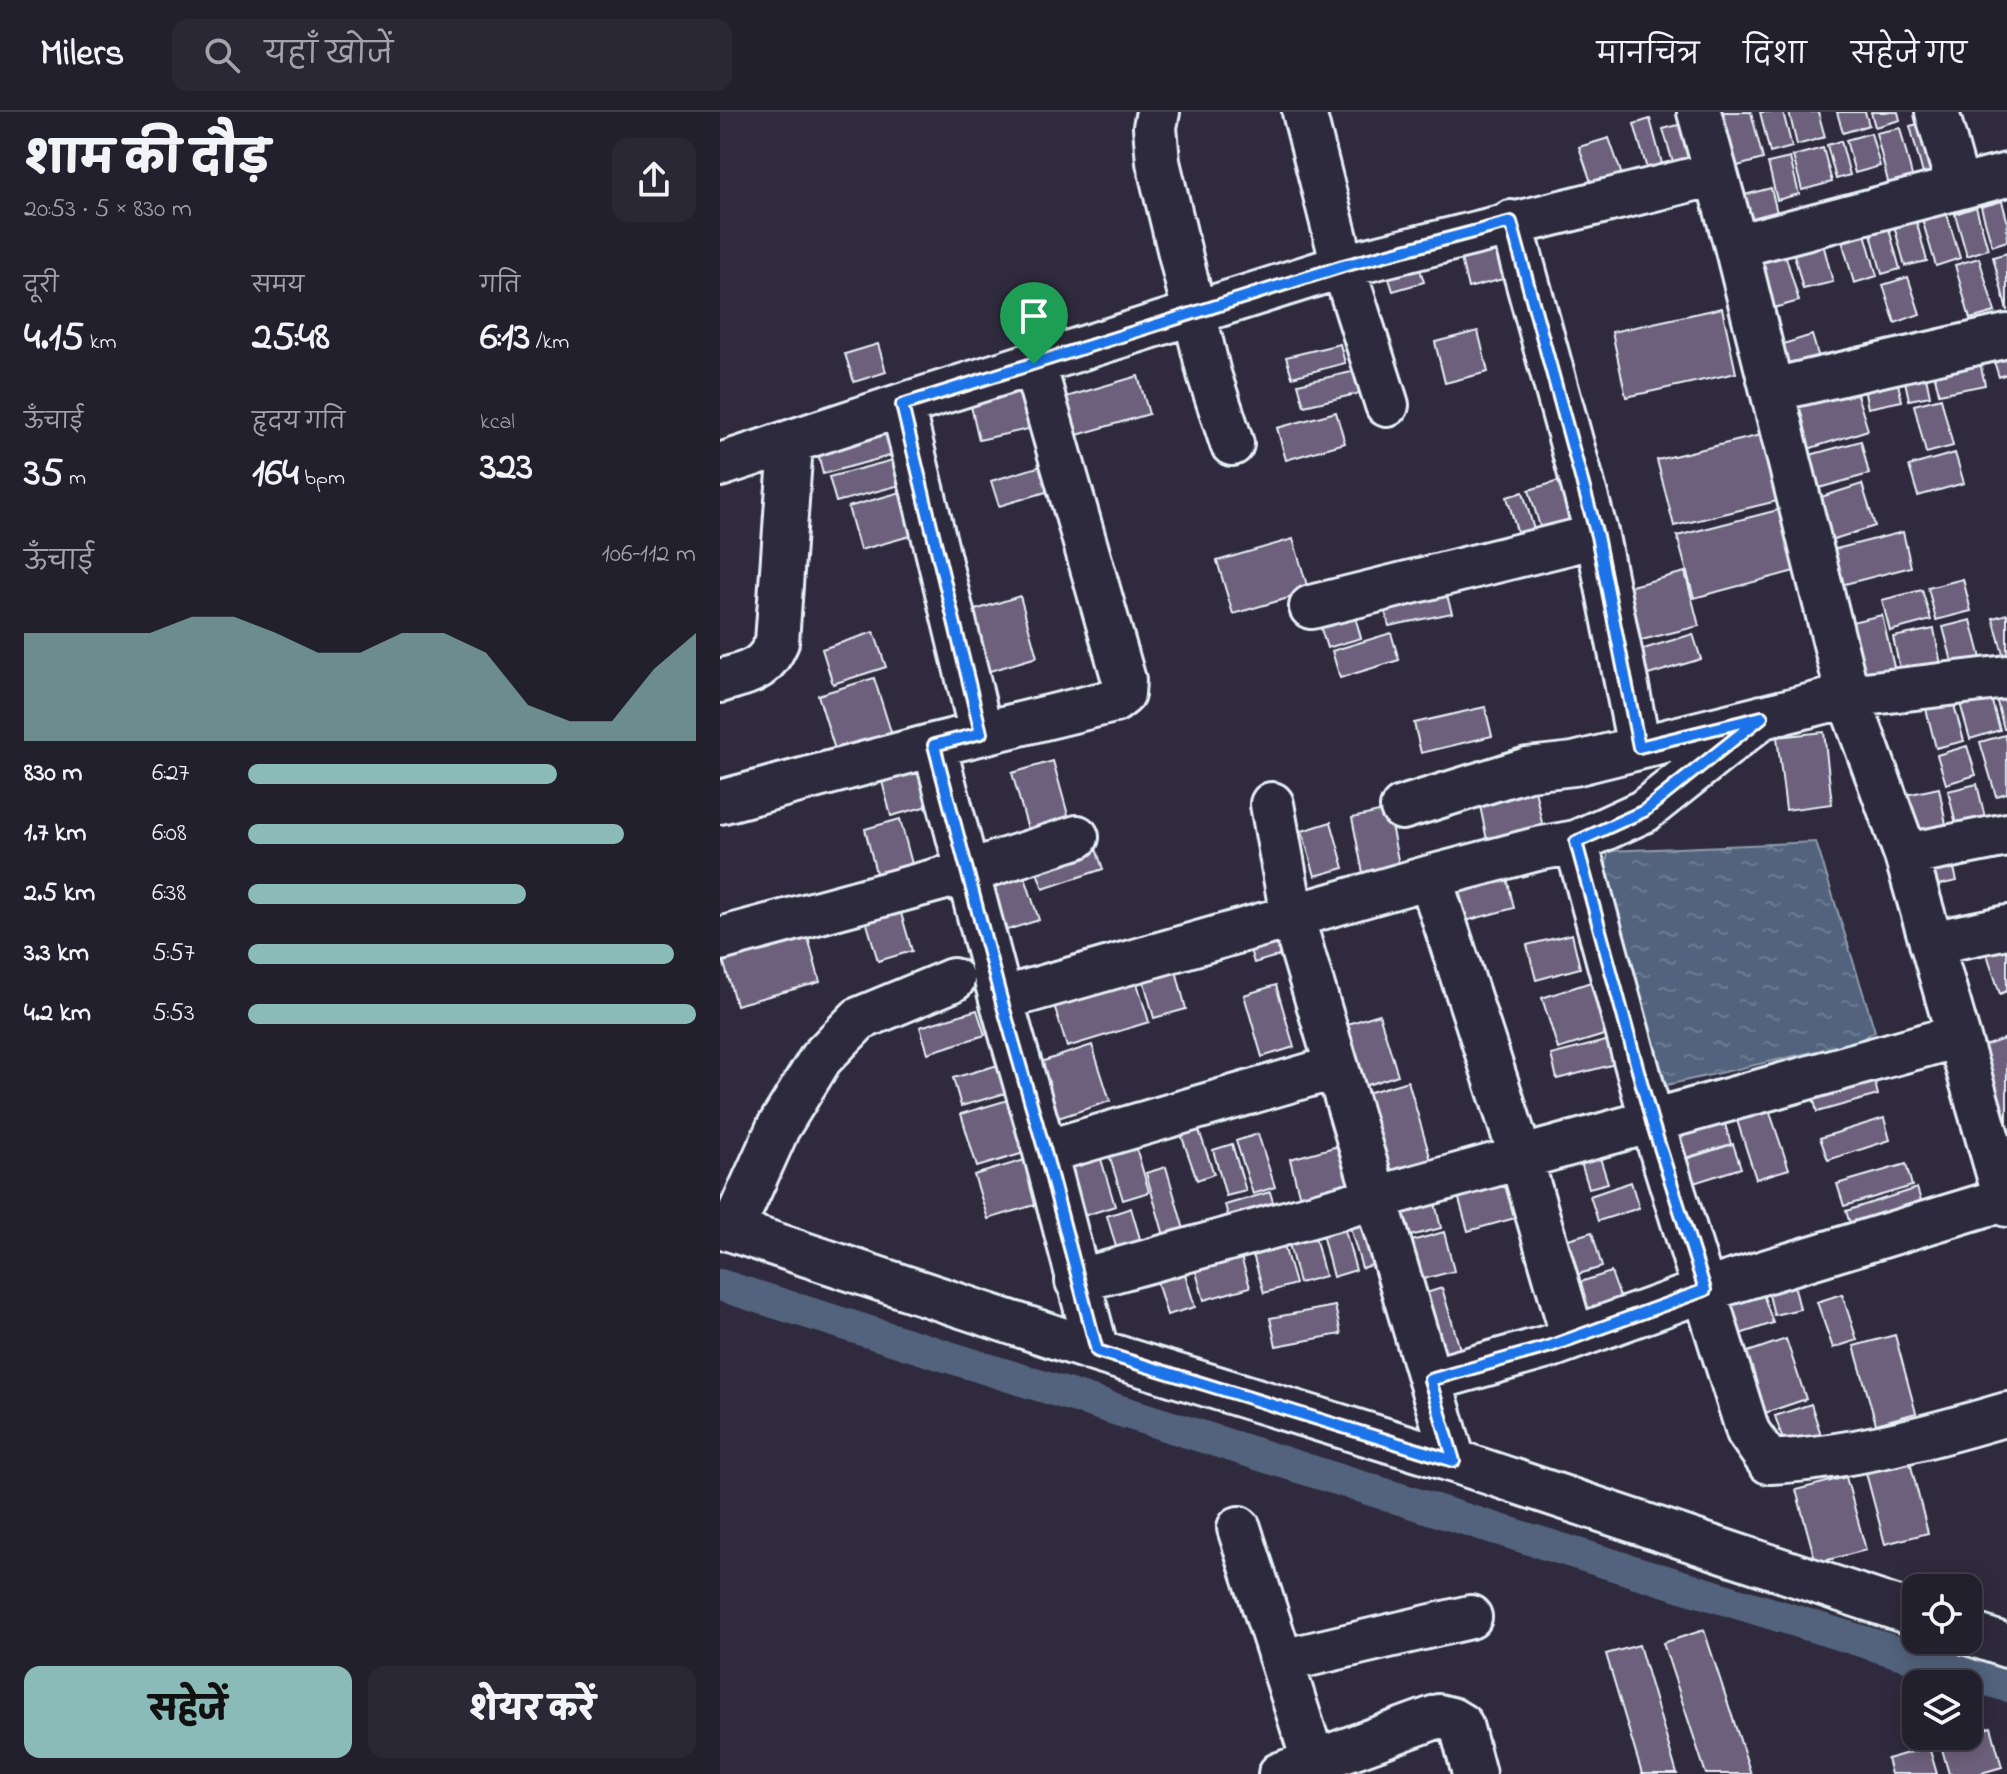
<!DOCTYPE html>
<html lang="hi">
<meta charset="utf-8">
<style>
:root{--surface:#23202e;--page:#2b2836;--text:#f1f3f6;--muted:#a3a3aa;--line:#403e4a;--accent:#8bbbb9}
body{margin:0;font-family:"Indie Flower","Playpen Sans Deva",sans-serif;background:var(--page);color:var(--text);height:100vh;display:flex;flex-direction:column;font-size:30px;white-space:nowrap}
*{box-sizing:border-box;margin:0}
p{font-size:26px;color:var(--muted)}
.icon{flex:none;width:44px;height:44px;fill:none;stroke:currentColor;stroke-width:2;stroke-linecap:round;stroke-linejoin:round}
.map{position:relative;flex:1;overflow:hidden}
.side{display:flex;flex-direction:column;background:var(--surface);width:720px}
.side>*{flex:none}
.fabs{position:absolute;left:1182px;top:1462px;display:grid;gap:16px}
.fabs a{display:grid;place-items:center;width:80px;height:80px;border-radius:16px;background:var(--surface);box-shadow:0 4px 20px #0003,0 0 0 2px var(--line);font-size:40px}
.pin{position:absolute;display:grid;place-items:center;width:68px;height:68px;color:#fff;margin:-82px -34px;border-radius:50% 50% 50% 0;rotate:-45deg;box-shadow:0 0 8px #0007}
.pin .icon{rotate:45deg}
.round{display:grid;place-items:center;flex:none;width:84px;height:84px;border-radius:16px;background:var(--page)}
.headline{display:flex;align-items:center;justify-content:space-between;height:136px;padding:0 24px}
h1{font-size:44px;font-weight:800;line-height:60px}
.figures{display:grid;grid-template-columns:repeat(3,1fr);gap:12px;height:136px;padding:8px 24px}
.figures div{display:grid;align-content:center}
.figures b{font-size:40px;font-weight:800}
.figures small{font-size:22px;font-weight:400}
.figures p{font-size:22px}
.chart{height:224px;padding:16px 24px}
.chart p{display:flex;justify-content:space-between}
.chart svg{width:100%;height:144px;margin-top:8px;fill:var(--accent);opacity:.7}
.action{display:flex;gap:16px;margin-top:auto;padding:16px 24px}
.action a{flex:1;height:92px;border-radius:16px;background:var(--accent);color:#111;font-size:32px;font-weight:800;line-height:92px;text-align:center}
.action a+a{background:var(--page);color:var(--text)}
ul{padding:0 24px;list-style:none;font-size:26px}
li{display:grid;grid-template-columns:128px 96px 1fr;align-items:center;height:60px}
li i{height:20px;border-radius:10px;background:var(--accent)}
header{display:flex;align-items:center;gap:48px;box-sizing:border-box;height:112px;padding:0 40px;background:var(--surface);border-bottom:2px solid var(--line)}
header strong{font-size:38px}
nav{display:flex;gap:44px;margin-inline-start:auto;font-size:28px}
.search{width:560px;height:72px;background:var(--page);display:flex;align-items:center;gap:20px;box-sizing:border-box;padding:0 28px;border-radius:16px;color:var(--muted);font-size:30px}
main{display:flex;flex:1;min-height:0}
.map>svg:first-child{display:block}
</style>
<header>
<strong>Milers</strong>
<div class="search"><svg class="icon" aria-label="search" viewBox="0 0 24 24"><circle cx="10" cy="10" r="6"/><path d="M15 15l6 6"/></svg>यहाँ खोजें</div>
<nav><a>मानचित्र</a><a>दिशा</a><a>सहेजे गए</a></nav>
</header>
<main>
<section class="side">
<div class="headline"><div><h1>शाम की दौड़</h1><p>20:53 · 5 × 830 m</p></div><a class="round"><svg class="icon" aria-label="share" viewBox="0 0 24 24"><path d="M12 15V3M7 8l5-5 5 5M5 13v7h14v-7"/></svg></a></div>
<div class="figures">
<div><p>दूरी</p><b>4.15<small> km</small></b></div>
<div><p>समय</p><b>25:48</b></div>
<div><p>गति</p><b>6:13<small> /km</small></b></div>
</div>
<div class="figures">
<div><p>ऊँचाई</p><b>35<small> m</small></b></div>
<div><p>हृदय गति</p><b>164<small> bpm</small></b></div>
<div><p>kcal</p><b>323</b></div>
</div>
<div class="chart"><p><span>ऊँचाई</span>106–112 m</p>
<svg viewBox="0 0 160 44" preserveAspectRatio="none"><path d="M0 44V11L10 11L20 11L30 11L40 6L50 6L60 11L70 17L80 17L90 11L100 11L110 17L120 33L130 38L140 38L150 22L160 11V44z"/></svg>
</div>
<ul>
<li><b>830 m</b>6:27<i style="width:69%"></i></li>
<li><b>1.7 km</b>6:08<i style="width:84%"></i></li>
<li><b>2.5 km</b>6:38<i style="width:62%"></i></li>
<li><b>3.3 km</b>5:57<i style="width:95%"></i></li>
<li><b>4.2 km</b>5:53<i style="width:100%"></i></li>
</ul>
<div class="action"><a>सहेजें</a><a>शेयर करें</a></div>
</section>
<div class="map">
<svg width="1287" height="1662" viewBox="0 0 1287 1662">
<defs>
<pattern id="water-ripples" width="26" height="14" patternUnits="userSpaceOnUse" patternTransform="scale(2)"><rect width="26" height="14" fill="#52647d"/><path d="M2 4q2-2 4 0t4 0M15 11q2-2 4 0t4 0" fill="none" stroke="#6b7b90"/></pattern>
</defs>
<rect width="100%" height="100%" fill="#2f2a3d"/>
<filter id="ink" filterUnits="userSpaceOnUse"><feTurbulence type="fractalNoise" baseFrequency=".0125" numOctaves="2"/><feDisplacementMap in="SourceGraphic" scale="16" xChannelSelector="R" yChannelSelector="G"/><feConvolveMatrix kernelMatrix="1 2 1 2 8 2 1 2 1" color-interpolation-filters="sRGB"/></filter>
<g filter="url(#ink)">
<path fill="url(#water-ripples)" stroke="#8e9cae" stroke-width="2" d="M1096,730L1155,919L1137,930L942,974L879,807L888,739Z"/>
<g fill="none" stroke-linecap="round" stroke-linejoin="round">
<path stroke="#52647d" stroke-width="32" d="M0,1173L728,1402L1287,1574"/>
</g>
<path fill="#6d607c" stroke="#e8f1f8" stroke-width="2" d="M1000,0H1031L1043,47L1014,55Z
M1040,0H1063L1072,35L1050,41Z
M1069,0H1098L1105,25L1077,33Z
M1117,0H1145L1149,13L1123,21Z
M1151,0H1178L1180,8L1155,15Z
M930,7L944,59L929,64L914,12Z
M1213,8L1229,66L1206,73L1190,14Z
M970,10L980,47L954,54L943,17Z
M1180,16L1195,76L1171,82L1156,21Z
M1151,21L1160,54L1135,61L1126,28Z
M889,26L904,69L874,79L859,35Z
M1121,29L1130,63L1116,67L1107,33Z
M1103,36L1112,70L1082,78L1073,44Z
M1070,46L1079,82L1057,88L1048,51Z
M1051,76L1059,109L1025,117L1017,85Z
M1282,89L1287,108V129L1272,134L1261,95Z
M1256,95L1268,137L1247,144L1235,102Z
M1225,96L1240,146L1216,154L1201,104Z
M1166,106L1180,157L1162,162L1148,111Z
M1196,108L1207,149L1185,154L1174,114Z
M1142,111L1157,164L1134,171L1119,118Z
M775,120L787,166L748,176L737,130Z
M1100,120L1113,170L1083,177L1070,127Z
M1061,128L1079,189L1046,198L1030,138Z
M694,138L704,170L673,179L663,148Z
M1287,141V199L1273,145Z
M1259,146L1275,200L1250,207L1235,153Z
M1188,165L1200,202L1175,211L1163,173Z
M1002,196L1016,261L906,285L892,220Z
M758,219L768,260L725,271L715,230Z
M1092,223L1101,253L1066,263L1057,234Z
M158,232L166,260L134,270L125,242Z
M620,232L625,251L572,265L566,245Z
M1287,235V262L1279,265L1271,240Z
M1258,241L1265,273L1219,282L1212,251Z
M1203,250L1210,284L1189,288L1182,255Z
M1174,255L1182,289L1148,296L1141,262Z
M636,259L641,281L584,294L578,272Z
M305,263L317,315L259,328L247,277Z
M1131,263L1148,318L1088,337L1071,281Z
M418,264L429,302L347,326L336,288Z
M1221,286L1233,334L1206,341L1194,293Z
M616,300L625,331L566,348L557,316Z
M177,315L184,340L103,362L97,337Z
M1041,323L1057,389L954,414L937,348Z
M1141,329L1149,362L1099,376L1090,343Z
M1235,341L1244,371L1198,384L1189,354Z
M177,347L184,372L116,390L109,365Z
M328,352L336,377L279,394L271,369Z
M849,366L865,419L825,431L809,378Z
M1142,372L1155,414L1111,428L1098,386Z
M188,378L201,421L140,438L128,395Z
M803,380L819,435L803,440L787,385Z
M1062,397L1078,458L974,486L957,424Z
M1183,420L1191,455L1121,473L1112,438Z
M573,427L589,480L513,502L497,449Z
M965,460L979,514L909,531L896,478Z
M1243,467L1251,499L1216,508L1208,476Z
M723,470L732,501L669,514L661,484Z
M1202,478L1211,508L1170,519L1162,488Z
M300,484L317,545L253,564L236,504Z
M631,490L641,526L607,536L596,501Z
M1287,502V553H1286L1273,506Z
M1162,503L1177,568L1147,575L1132,510Z
M1251,508L1263,554L1235,561L1223,515Z
M1214,517L1222,558L1182,566L1173,525Z
M154,520L166,555L113,572L102,537Z
M671,521L679,548L620,566L612,539Z
M973,522L981,547L915,567L907,542Z
M154,566L172,623L116,641L98,583Z
M1287,575V617H1284L1274,578Z
M1268,576L1280,618L1250,627L1238,584Z
M1232,586L1244,629L1216,636L1205,593Z
M765,595L772,624L701,641L694,611Z
M1104,620L1112,692L1066,698L1057,625Z
M1285,623L1287,630V681L1276,684L1260,630Z
M1247,634L1256,663L1226,672L1217,643Z
M202,642L215,692L171,704L158,654Z
M333,649L350,710L309,721L292,661Z
M812,663L824,721L768,733L756,674Z
M1257,672L1267,714L1238,721L1228,679Z
M1219,676L1228,723L1191,731L1181,684Z
M668,698L681,763L645,771L632,706Z
M180,707L196,767L160,777L145,717Z
M611,710L624,756L595,764L582,719Z
M371,722L383,757L323,777L311,743Z
M1230,739L1237,769L1199,777L1192,748Z
M300,750L319,808L268,824L249,766Z
M784,753L794,796L738,811L727,767Z
M176,784L192,839L158,849L142,795Z
M571,807L580,837L534,851L525,821Z
M86,818L100,870L16,893L1,841Z
M852,822L860,856L816,868L807,833Z
M1287,829V879L1280,882L1265,836Z
M452,843L466,897L434,906L419,852Z
M412,855L429,910L347,935L330,880Z
M880,867L897,919L838,937L822,886Z
M556,873L574,935L542,945L524,883Z
M257,898L265,923L208,941L200,915Z
M659,902L678,963L638,976L619,915Z
M897,926L903,950L837,967L831,943Z
M1287,926V1030L1249,939Z
M372,933L390,989L323,1011L306,955Z
M285,951L293,979L241,994L233,966Z
M1152,958L1158,983L1097,1000L1090,974Z
M688,969L713,1055L664,1069L640,983Z
M288,988L304,1041L257,1055L241,1002Z
M1046,989L1069,1057L1036,1067L1014,999Z
M1001,999L1011,1032L959,1048L949,1014Z
M474,1004L494,1062L477,1068L457,1011Z
M1164,1006L1170,1028L1108,1048L1100,1026Z
M538,1022L555,1075L533,1082L516,1029Z
M413,1025L429,1080L403,1088L386,1033Z
M875,1030L888,1071L869,1076L856,1035Z
M512,1032L526,1079L506,1084L493,1038Z
M1013,1032L1021,1056L964,1074L956,1050Z
M622,1033L632,1072L580,1086L570,1047Z
M378,1037L395,1094L354,1107L336,1049Z
M318,1044L331,1088L268,1107L254,1063Z
M1186,1052L1192,1074L1124,1094L1117,1072Z
M446,1055L467,1128L447,1134L426,1061Z
M782,1060L795,1106L748,1119L735,1073Z
M911,1070L919,1096L878,1109L870,1084Z
M1197,1076L1204,1098L1133,1121L1126,1099Z
M550,1080L557,1103L512,1116L505,1093Z
M713,1083L721,1116L679,1127L671,1094Z
M652,1094L668,1148L642,1156L626,1102Z
M411,1096L423,1137L399,1145L387,1104Z
M621,1104L636,1158L613,1165L599,1110Z
M592,1113L605,1164L579,1171L566,1120Z
M724,1120L734,1159L692,1170L681,1132Z
M872,1120L882,1155L839,1168L828,1133Z
M561,1123L575,1172L544,1181L530,1132Z
M517,1132L530,1175L484,1188L472,1146Z
M459,1142L475,1195L447,1203L431,1150Z
M891,1160L901,1188L854,1204L845,1175Z
M1073,1168L1080,1197L1054,1203L1047,1175Z
M722,1176L743,1247L718,1255L697,1184Z
M1041,1176L1053,1211L1008,1226L995,1191Z
M1122,1182L1137,1228L1113,1236L1097,1190Z
M615,1194L621,1222L556,1234L550,1206Z
M1175,1223L1196,1301L1156,1312L1134,1234Z
M1066,1227L1086,1287L1045,1301L1025,1241Z
M1091,1292L1104,1332L1068,1343L1055,1304Z
M1190,1350L1208,1421L1165,1432L1146,1361Z
M1126,1365L1146,1438L1096,1451L1076,1378Z
M984,1518L1031,1662H986L943,1531Z
M919,1533L957,1662H922L886,1542Z
M1271,1615L1282,1655L1258,1662H1229L1220,1630Z
M1209,1635L1217,1662H1171L1167,1647Z"/>
<g fill="none" stroke-linecap="round" stroke-linejoin="round">
<g stroke="#e8f1f8" stroke-width="48">
<path id="minor" d="M438,0L435,15L438,50L489,262L512,332
M584,0L623,154L667,293
M979,0L1016,134L1128,584L1186,743L1287,1093
M1217,0L1238,75
M791,110L877,424L919,635
M1016,134L1287,63
M1052,278L1287,224
M182,293L261,621
M0,353L182,293L623,154L995,62
M591,495L877,424
M0,569C29,560 44,560 57,530L71,332
M214,633L281,887L325,1040L377,1239
M0,690L214,633L394,589L403,582L404,568L314,252
M552,692L572,804L734,1349
M682,696L808,657L854,652L1128,584L1287,565
M856,730L932,1010L1028,1320L1049,1350C1131,1346 1209,1325 1287,1302
M1186,743L1287,723
M710,765L801,1046L853,1226
M0,827L247,760L357,725
M1211,831L1287,815
M281,887L710,765L817,737L856,730L924,699L1042,605
M325,1040L617,955
M0,1114L377,1239L734,1349L1196,1503
M12,1118L58,1016L101,946L139,907L233,868
M357,1169L1238,924
M710,1268L831,1234L985,1178L1285,1087
M519,1416L594,1651L600,1662
M1248,1521L1287,1534
M562,1549L750,1505
M560,1662L719,1604L731,1607L741,1613L754,1662"/>
</g>
<use href="#minor" stroke="#2f2a3d" stroke-width="42"/>
</g>
</g>
<g fill="none" stroke-linecap="round" stroke-linejoin="round" filter="url(#ink)">
<g stroke="#fff" stroke-width="16">
<path id="route" d="M791,110L877,424L919,635L1042,605L924,699L856,730L932,1010L985,1178L831,1234L710,1268L734,1349L377,1239L325,1040L281,887L214,633L261,621L182,293L623,154Z"/>
</g>
<use href="#route" stroke="#1a73e8" stroke-width="10"/>
</g>
</svg>
<div class="fabs">
<a><svg class="icon" aria-label="locate" viewBox="0 0 24 24"><circle cx="12" cy="12" r="6"/><path d="M12 2v4M12 18v4M2 12h4M18 12h4"/></svg></a>
<a><svg class="icon" aria-label="layers" viewBox="0 0 24 24"><path d="M12 4l9 5-9 5-9-5zM3 14l9 5 9-5"/></svg></a>
</div>
<div class="pin" style="left:314px;top:252px;background:#1e9e55"><svg class="icon" aria-label="arrive" viewBox="0 0 24 24"><path d="M6 21V4h12l-3 4 3 4H6"/></svg></div>
</div>
</main>
